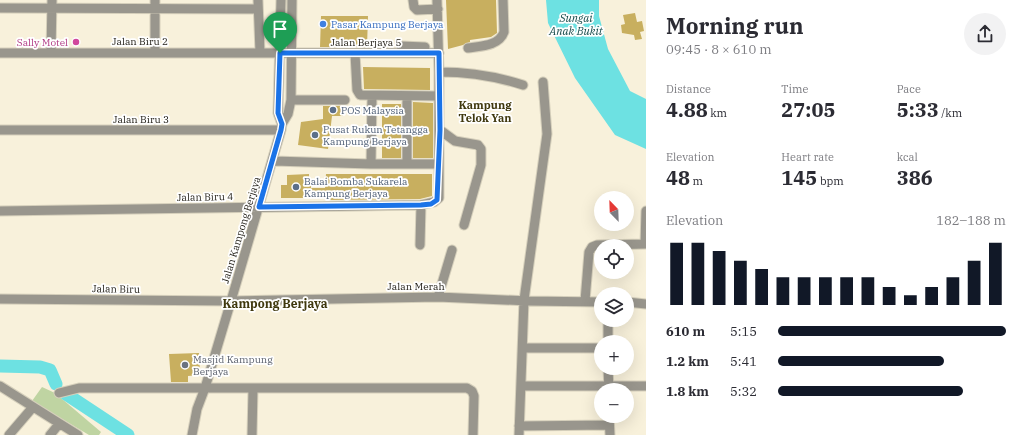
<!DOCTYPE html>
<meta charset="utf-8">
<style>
:root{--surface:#fff;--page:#f2f2f3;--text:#2b2b33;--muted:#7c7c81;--accent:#111827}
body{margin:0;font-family:"IBM Plex Serif",serif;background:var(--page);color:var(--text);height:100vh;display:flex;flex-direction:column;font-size:15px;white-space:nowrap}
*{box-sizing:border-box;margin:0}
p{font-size:13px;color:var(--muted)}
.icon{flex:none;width:22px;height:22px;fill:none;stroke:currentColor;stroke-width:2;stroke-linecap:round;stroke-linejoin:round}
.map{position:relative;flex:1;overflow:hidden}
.sheet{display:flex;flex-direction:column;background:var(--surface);width:380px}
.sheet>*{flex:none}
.needle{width:26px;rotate:337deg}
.fabs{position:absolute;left:594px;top:191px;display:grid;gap:8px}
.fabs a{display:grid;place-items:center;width:40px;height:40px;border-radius:50%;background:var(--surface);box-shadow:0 4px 16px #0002;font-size:20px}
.pin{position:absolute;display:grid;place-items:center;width:34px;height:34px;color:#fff;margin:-41px -17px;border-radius:50% 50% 50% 0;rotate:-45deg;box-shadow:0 0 4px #0007}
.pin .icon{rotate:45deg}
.round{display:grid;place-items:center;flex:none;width:42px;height:42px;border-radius:21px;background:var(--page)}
.headline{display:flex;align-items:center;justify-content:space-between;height:68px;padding:0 20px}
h1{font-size:22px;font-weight:800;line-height:30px}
.figures{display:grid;grid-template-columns:repeat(3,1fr);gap:6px;height:68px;padding:4px 20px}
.figures div{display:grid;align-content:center}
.figures b{font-size:20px;font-weight:800}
.figures small{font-size:11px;font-weight:400}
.figures p{font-size:11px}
.chart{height:112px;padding:8px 20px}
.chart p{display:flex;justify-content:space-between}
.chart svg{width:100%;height:72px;margin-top:4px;stroke:var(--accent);stroke-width:6}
ul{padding:0 20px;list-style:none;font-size:13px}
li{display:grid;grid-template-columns:64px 48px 1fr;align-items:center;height:30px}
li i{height:10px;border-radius:5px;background:var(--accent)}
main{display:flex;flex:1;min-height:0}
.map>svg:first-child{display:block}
</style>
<main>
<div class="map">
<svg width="646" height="435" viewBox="0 0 646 435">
<rect width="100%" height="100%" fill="#f8f1db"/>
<path fill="#bfd4a2" d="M42,387L55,393L101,432L99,435H89L32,401Z"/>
<path fill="#6de1e2" d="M546,0H599V16L608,49L630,91L646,99V149L615,135L575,78L548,23Z"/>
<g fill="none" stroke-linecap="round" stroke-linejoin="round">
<path stroke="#6de1e2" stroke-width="13" d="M0,366L40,367L50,370L56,384
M66,394L128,435"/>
</g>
<path fill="#c8af5f" d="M446,0H496L497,33L491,37L470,40V42L463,45L448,49Z
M635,13L637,22L642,21L644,31L640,32L642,39L635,40L634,35L622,33L621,25L625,24L623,15Z
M321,16H368L367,47H320Z
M363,67L430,68V90L364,89Z
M413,102L433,103V158H413Z
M382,104H401V158H382Z
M323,106H343V116H332L328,149L298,145L301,122L323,119Z
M309,174V185H311V188H325L326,174H432V196L420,199L325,200V198H281V185H287V175Z
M199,353L200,375L188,376V382H171L169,354Z"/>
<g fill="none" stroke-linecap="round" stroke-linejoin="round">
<g stroke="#d5cfbb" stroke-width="11">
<path id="minor" d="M258,0L260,52
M413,0L414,7L417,10L438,9
M0,8L258,9
M401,46L425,47
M468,48C481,46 499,46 504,32L503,0
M51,52L52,0
M155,52V0
M0,53H439
M355,53L357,90L360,95L439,96
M439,72C468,72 495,76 523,85
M407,97V164
M291,100H345
M282,124L288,114L291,100L292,0
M0,130H281
M440,130L455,141L478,145L481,149V165L464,225
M274,161L371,164H439
M371,164L372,97
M0,211L421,205L434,202L439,198V72L437,0
M645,244L646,211
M420,245L421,205
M438,297L452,250
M0,299L231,301L438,297L529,301L601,302
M585,301L589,252L592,247L597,245L646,244
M627,302L646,304
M608,320V342
M523,348H601
M608,368L609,390
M0,386L78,435
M521,386H646
M59,393L79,388H467L472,391L474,396L473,435
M609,416L610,435
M519,426L609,425
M9,435L33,407
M50,435L59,424
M192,435L197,409L205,388L231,301L281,130L282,124L278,113L281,0
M252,435L253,389
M519,435L524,300L547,134L543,82"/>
</g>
<use href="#minor" stroke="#99968d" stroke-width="9"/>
</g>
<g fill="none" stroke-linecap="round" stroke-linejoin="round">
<g stroke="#fff" stroke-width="8">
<path id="route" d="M280,53H439L440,130L437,200L431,204L421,205L259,207L281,130L282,124L278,113Z"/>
</g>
<use href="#route" stroke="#1a73e8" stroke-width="5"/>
</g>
<circle fill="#3f7fe0" stroke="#fff" stroke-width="1.5" cx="323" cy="24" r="4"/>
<circle fill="#d1479c" stroke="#fff" stroke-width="1.5" cx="76" cy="42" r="4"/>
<g fill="#5c6f8a" stroke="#fff" stroke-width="1.5">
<circle cx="333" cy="110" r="4"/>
<circle cx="315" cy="135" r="4"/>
<circle cx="296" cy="187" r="4"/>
</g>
<circle fill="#6b7280" stroke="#fff" stroke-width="1.5" cx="185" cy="365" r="4"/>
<g text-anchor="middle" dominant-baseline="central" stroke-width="3.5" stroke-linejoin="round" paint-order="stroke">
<g font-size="10" fill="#366cbe" stroke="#fff" text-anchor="start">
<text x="331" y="24">Pasar Kampung Berjaya</text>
</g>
<g font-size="10" fill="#1d1a12" stroke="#fff">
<text x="140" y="41">Jalan Biru 2</text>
<text x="366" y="42">Jalan Berjaya 5</text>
<text x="141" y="119">Jalan Biru 3</text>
<text transform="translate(205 197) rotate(-1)">Jalan Biru 4</text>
<text transform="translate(241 230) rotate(-73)">Jalan Kampong Berjaya</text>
<text x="416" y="286">Jalan Merah</text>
<text transform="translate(116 289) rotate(1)">Jalan Biru</text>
</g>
<g font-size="10" fill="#b23c85" stroke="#fff" text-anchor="end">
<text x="68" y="42">Sally Motel</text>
</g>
<g font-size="10" fill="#4e5e75" stroke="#fff" text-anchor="start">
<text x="341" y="110">POS Malaysia</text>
<text x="323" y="129">Pusat Rukun Tetangga<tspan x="323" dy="12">Kampung Berjaya</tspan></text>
<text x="304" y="181">Balai Bomba Sukarela<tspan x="304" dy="12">Kampung Berjaya</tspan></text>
</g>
<g font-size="10" fill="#5b616d" stroke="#fff" text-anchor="start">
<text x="193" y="359">Masjid Kampung<tspan x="193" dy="12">Berjaya</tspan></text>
</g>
<g font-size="11" font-style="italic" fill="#144949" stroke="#fff">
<text x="576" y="18">Sungai<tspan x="576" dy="13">Anak Bukit</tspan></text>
</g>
<g font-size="11" font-weight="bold" fill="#3f380e" stroke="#fff">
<text x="485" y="105">Kampung<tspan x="485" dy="13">Telok Yan</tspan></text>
</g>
<g font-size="12" font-weight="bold" fill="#3f380e" stroke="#fff">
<text x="275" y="303">Kampong Berjaya</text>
</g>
</g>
</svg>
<div class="fabs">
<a><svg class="needle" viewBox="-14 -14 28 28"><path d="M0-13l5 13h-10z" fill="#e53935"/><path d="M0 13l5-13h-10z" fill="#7c7c81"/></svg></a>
<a><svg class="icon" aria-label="locate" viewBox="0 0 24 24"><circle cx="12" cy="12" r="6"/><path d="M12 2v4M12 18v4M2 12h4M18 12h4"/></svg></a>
<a><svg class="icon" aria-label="layers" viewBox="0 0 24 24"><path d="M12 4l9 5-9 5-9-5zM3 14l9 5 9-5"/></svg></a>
<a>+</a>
<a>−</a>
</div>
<div class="pin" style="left:280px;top:53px;background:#1e9e55"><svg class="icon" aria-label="arrive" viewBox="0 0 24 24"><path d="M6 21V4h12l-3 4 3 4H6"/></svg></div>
</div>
<section class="sheet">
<div class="headline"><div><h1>Morning run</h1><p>09:45 · 8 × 610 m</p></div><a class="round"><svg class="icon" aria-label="share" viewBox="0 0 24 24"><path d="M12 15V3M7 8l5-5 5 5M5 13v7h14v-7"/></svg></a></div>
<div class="figures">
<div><p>Distance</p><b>4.88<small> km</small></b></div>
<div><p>Time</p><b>27:05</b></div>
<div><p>Pace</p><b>5:33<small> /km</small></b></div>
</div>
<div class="figures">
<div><p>Elevation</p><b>48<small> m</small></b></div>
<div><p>Heart rate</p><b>145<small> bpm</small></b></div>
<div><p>kcal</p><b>386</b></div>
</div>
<div class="chart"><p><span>Elevation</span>182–188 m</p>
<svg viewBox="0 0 160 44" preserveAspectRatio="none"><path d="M5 44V6M15 44V6M25 44V11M35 44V17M45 44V22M55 44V27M65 44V27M75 44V27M85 44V27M95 44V27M105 44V33M115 44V38M125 44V33M135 44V27M145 44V17M155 44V6"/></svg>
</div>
<ul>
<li><b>610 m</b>5:15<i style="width:100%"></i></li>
<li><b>1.2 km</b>5:41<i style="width:73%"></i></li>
<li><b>1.8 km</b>5:32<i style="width:81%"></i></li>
</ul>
</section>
</main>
